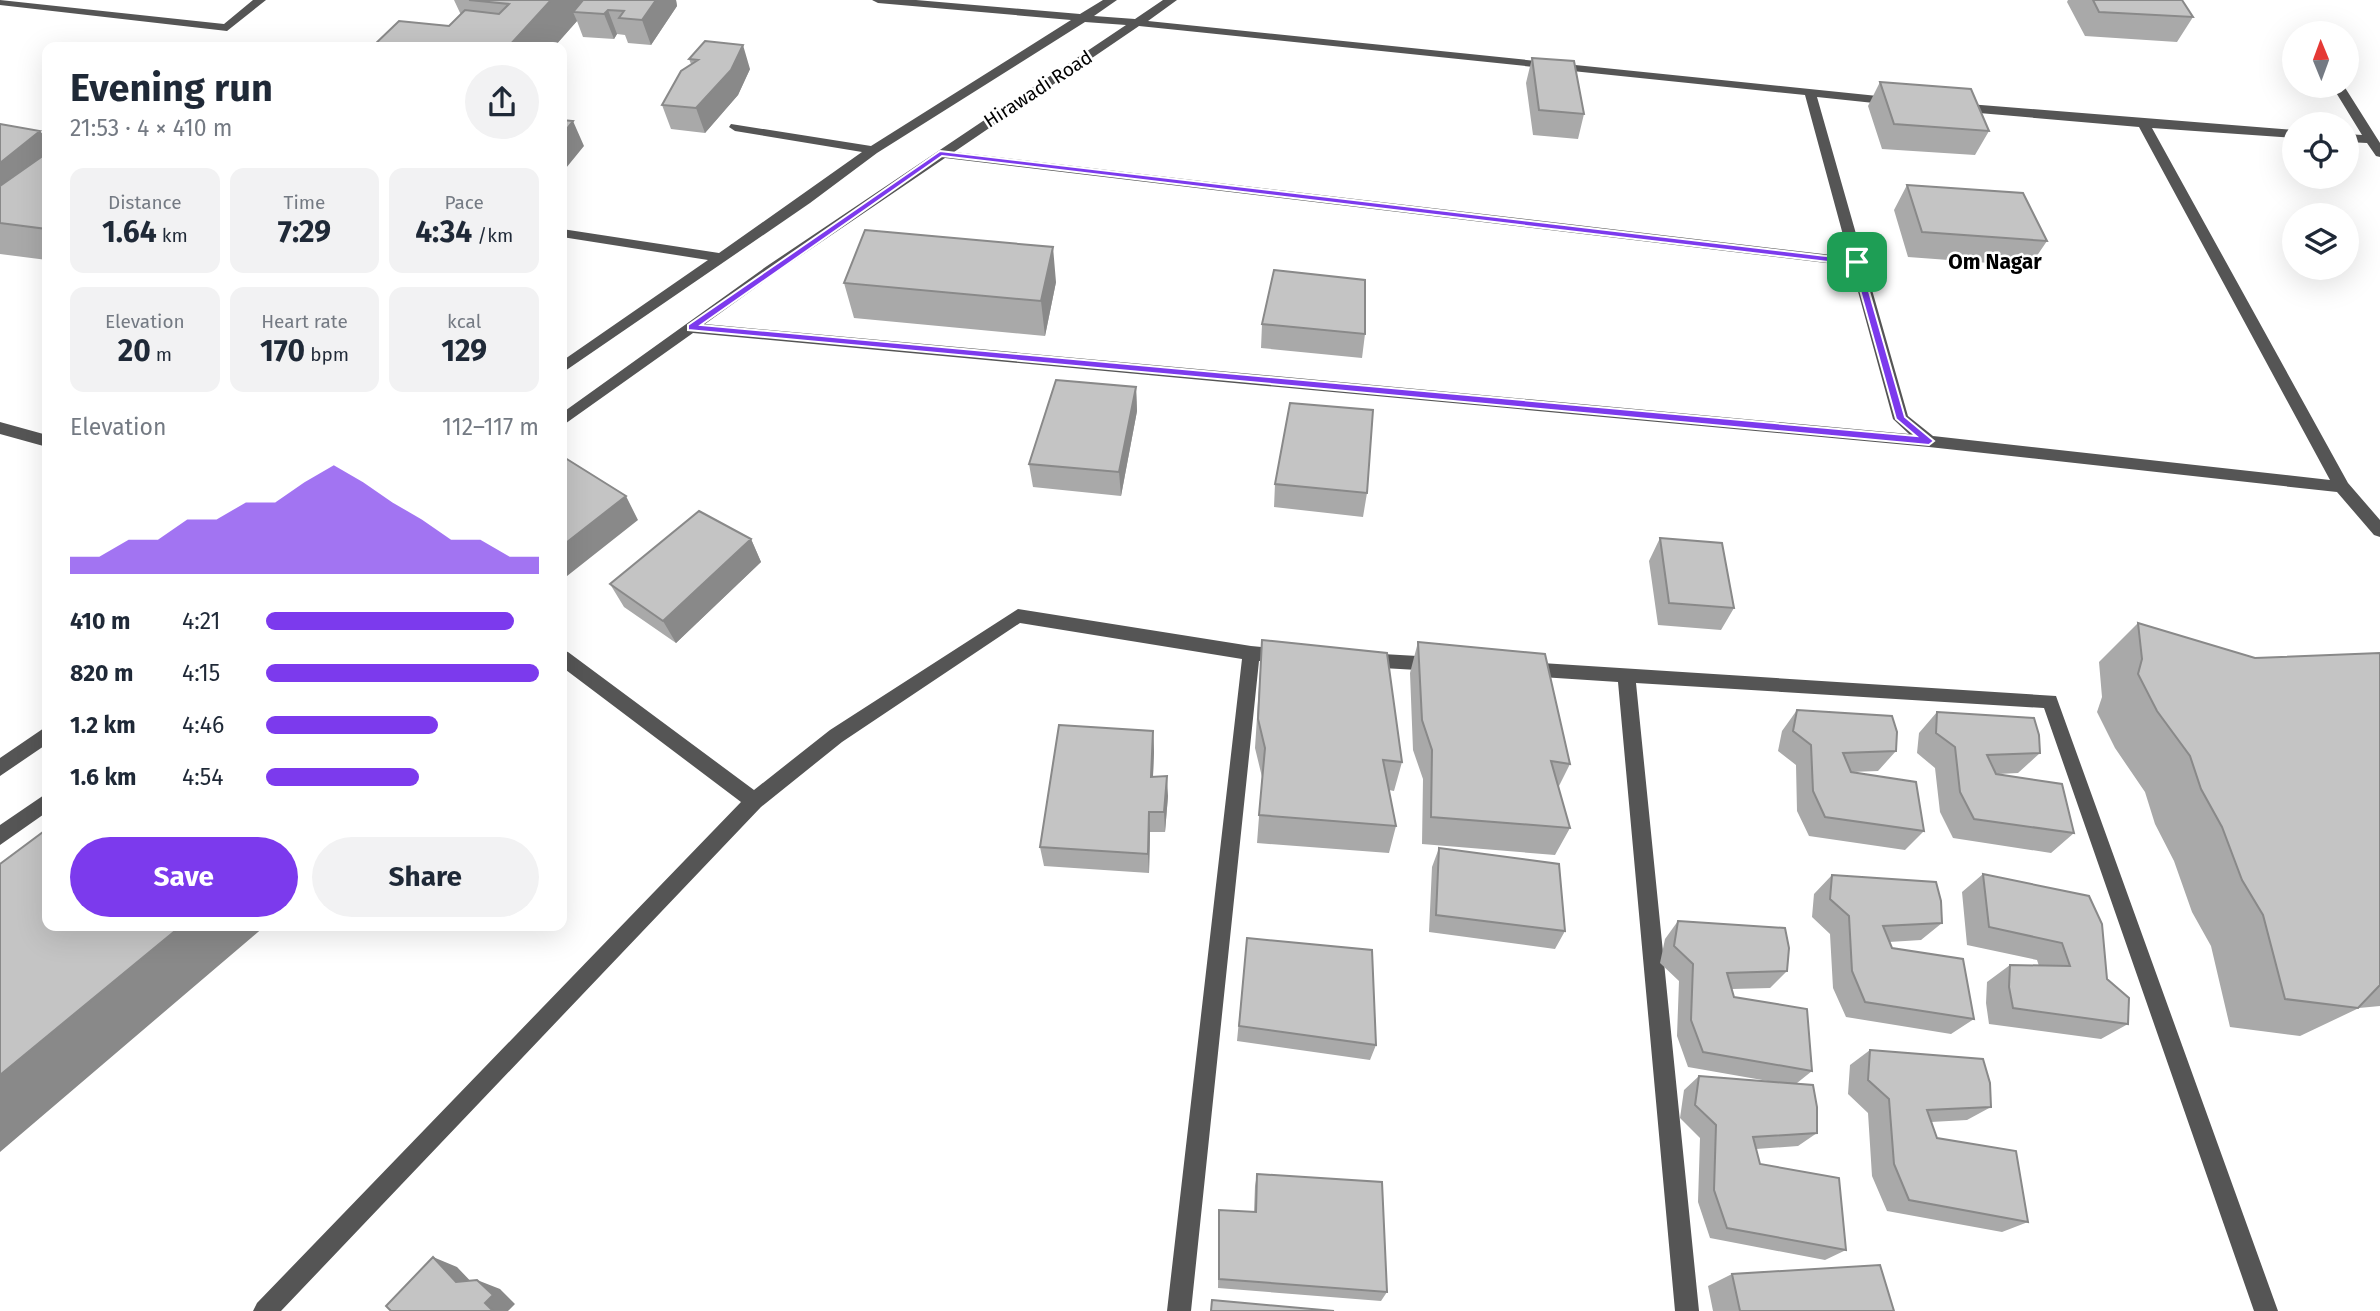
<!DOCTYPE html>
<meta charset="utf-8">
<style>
:root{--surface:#fff;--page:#f2f2f3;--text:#1f2937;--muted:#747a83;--accent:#7c3aed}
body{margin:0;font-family:"Fira Sans",sans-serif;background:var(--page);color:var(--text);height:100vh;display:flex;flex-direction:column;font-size:26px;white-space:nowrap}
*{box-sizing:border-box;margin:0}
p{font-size:23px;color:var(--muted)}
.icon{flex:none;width:38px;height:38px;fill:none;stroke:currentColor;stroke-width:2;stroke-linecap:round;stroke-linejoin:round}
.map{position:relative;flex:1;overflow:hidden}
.details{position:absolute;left:42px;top:42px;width:525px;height:889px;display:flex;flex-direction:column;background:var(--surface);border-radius:14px;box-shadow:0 7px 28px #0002}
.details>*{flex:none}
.needle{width:46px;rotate:359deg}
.controls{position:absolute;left:2282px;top:21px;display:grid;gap:14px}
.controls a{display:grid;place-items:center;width:77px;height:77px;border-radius:50%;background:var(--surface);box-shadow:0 7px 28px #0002;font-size:35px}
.pin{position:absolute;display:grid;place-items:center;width:60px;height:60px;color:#fff;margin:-30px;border-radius:14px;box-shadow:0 4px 10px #0006}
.round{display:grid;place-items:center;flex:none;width:74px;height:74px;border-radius:37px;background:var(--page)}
.head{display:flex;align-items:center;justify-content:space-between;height:119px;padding:0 28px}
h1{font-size:38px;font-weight:700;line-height:52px}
.stats{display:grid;grid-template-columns:repeat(3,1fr);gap:10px;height:119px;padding:7px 28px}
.stats div{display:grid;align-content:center;border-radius:14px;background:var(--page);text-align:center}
.stats b{font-size:30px;font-weight:700}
.stats small{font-size:19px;font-weight:400}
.stats p{font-size:19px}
.chart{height:196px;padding:14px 28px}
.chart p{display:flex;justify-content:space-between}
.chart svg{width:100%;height:126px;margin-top:7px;fill:var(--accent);opacity:.7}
.primary-button{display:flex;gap:14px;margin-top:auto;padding:14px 28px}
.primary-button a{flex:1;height:80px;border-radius:42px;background:var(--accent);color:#fff;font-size:28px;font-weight:700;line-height:80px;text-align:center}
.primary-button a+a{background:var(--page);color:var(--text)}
ul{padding:0 28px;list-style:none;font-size:23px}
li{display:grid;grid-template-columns:112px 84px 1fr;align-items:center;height:52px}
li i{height:18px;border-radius:9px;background:var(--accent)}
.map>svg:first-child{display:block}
</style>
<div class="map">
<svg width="2380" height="1311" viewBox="0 0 2380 1311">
<rect width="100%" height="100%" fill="#fff"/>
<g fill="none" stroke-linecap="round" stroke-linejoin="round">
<path fill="#555" fill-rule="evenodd" d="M0,0L224,24L253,0H266L227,31L0,5Z
M872,0H916L1080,14L1103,0H1117L1094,16L1135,19L1163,0H1177L1148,21L1897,98L1899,101L1893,105L1817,97L1908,416L1933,436L2330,480L2139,127L1956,111L1950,107L1956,103L2294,130V138L2152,128L2348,483L2380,520V537L2374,535L2337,492L1929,447L693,333L562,426V413L767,266L1126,25L1085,22L877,153L810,203L562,373V361L708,260L562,237V229L719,253L862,152L735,131L729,127L731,124L871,146L1071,20L878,3ZM1139,26L1805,95L1849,257L954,152ZM945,158L1851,266L1893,419L1909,434L705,324L777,272Z
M2332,86H2344L2380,143V157L2376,156L2367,143L2347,142V134L2362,135Z
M0,422L47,435V447L0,434Z
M1018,609L1251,646L1291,650L1294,655L1291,660L1259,661L1191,1311H1167L1242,659L1020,623L842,742L761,807L281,1311H253L257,1303L741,802L562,667V650L568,652L754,790L830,730Z
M1365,653L1435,657L1441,659L1444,664L1441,669L1435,671L1365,667L1359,665L1356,660L1359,655Z
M1526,662L2056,696L2278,1311H2254L2044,708L1636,683L1699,1311H1675L1618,682L1526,676L1520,674L1517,669L1520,664Z
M47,726V744L0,776V758Z
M47,793V812L0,845V825Z"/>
</g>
<path fill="#a9a9a9" d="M454,0H676L677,6L651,45L628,43L625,35L617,34L614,39L583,37L577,21L554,47H372L449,26L461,15Z
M2068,0H2182L2193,17L2177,42L2085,36L2067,2Z
M1532,58L1584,114L1578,139L1533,135L1526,83Z
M689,59L750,69L738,95L705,133L671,129L662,105L691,64Z
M1880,82L1989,131L1975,155L1882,149L1868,106Z
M0,124L47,139V260L0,254Z
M1907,185L2047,241L2030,266L1908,257L1894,210Z
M1056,282L1045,336L854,318L844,283Z
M1262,324L1365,334L1362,358L1261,348Z
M1136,387L1137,411L1121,496L1033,487L1029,464Z
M1275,484L1367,493L1363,517L1274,507Z
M1660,538L1734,608L1721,630L1658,625L1649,561Z
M751,539L761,562L676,643L624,607L610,584Z
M2138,623L2255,658L2380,653V1006L2359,1008L2300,1036L2230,1027L2211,946L2192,912L2174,861L2155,824L2145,792L2115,748L2097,712L2102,697L2099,662Z
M1262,640L1402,762L1394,791L1389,790L1396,826L1389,853L1257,843L1262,777L1255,748Z
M1418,642L1570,764L1558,788L1570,828L1555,855L1422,844L1423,779L1413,750L1410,673Z
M1797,710L1896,751L1878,771L1851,772L1924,831L1905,850L1809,836L1797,811L1796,765L1778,751L1782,731Z
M1937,712L2040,753L2018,773L1998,774L2074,833L2051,853L1953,838L1940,812L1935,768L1917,753L1919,733Z
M1153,731L1154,752L1153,777L1168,796L1165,832H1150L1149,873L1044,866L1040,847Z
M1439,848L1565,931L1555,949L1429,932L1432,867Z
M1983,874L2107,979L2128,1024L2101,1039L1989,1024L1986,1003L1987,982L2010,965L2039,966L2037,960L1967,945L1962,892Z
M1832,875L1942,923L1921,940L1889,942L1892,948L1974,1019L1951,1034L1846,1017L1833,988L1830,934L1812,917L1814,894Z
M1678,921L1787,971L1770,988L1732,989L1734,997L1812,1071L1797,1083L1817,1133L1798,1146L1756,1149L1760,1164L1846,1250L1825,1260L1710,1238L1698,1202L1700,1138L1680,1118L1684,1090L1699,1076L1768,1081L1688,1067L1677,1036L1679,981L1660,963L1665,939Z
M1247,938L1376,1045L1370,1060L1237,1041Z
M1870,1050L1991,1107L1967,1120L1931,1122L1937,1138L2028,1222L2002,1232L1887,1211L1872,1176L1868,1113L1848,1094L1850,1065Z
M1257,1174L1387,1292L1381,1301L1218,1288L1219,1210L1254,1212L1255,1186Z
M1732,1274L1894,1311H1713L1708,1286Z"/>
<path fill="#898989" d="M551,0H595L573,12L577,21L554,47H508Z
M656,0H676L677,6L651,45L642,20Z
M608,10L617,34L614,39L604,14Z
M743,45L750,69L738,95L705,133L696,108Z
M573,121L584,146L562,173V135Z
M40,131L47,139V184L0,223V163Z
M1053,247L1056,282L1045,336L1041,301Z
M1136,387L1137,411L1121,496L1119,472Z
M626,496L638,520L562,580V546Z
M751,539L761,562L676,643L663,621Z
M1153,731L1154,752L1152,797L1151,777Z
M1167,776L1168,796L1165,832L1164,812Z
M1149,812L1150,832L1149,873L1148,854Z
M181,926H265L0,1152V1075Z
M433,1257L457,1267L480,1291L456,1282Z
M477,1280L500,1289L515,1304L508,1311H493L485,1303Z"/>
<path fill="#c4c4c4" stroke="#898989" stroke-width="2" d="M469,0H551L508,47H372L399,21L449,26L465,10L499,14L509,4Z
M583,0H656L642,20L619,18L624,11L608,10L604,14L573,12Z
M2093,0H2182L2193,17L2099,12Z
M705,41L743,45L731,70L696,108L662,105L681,71L698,60L689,59Z
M1532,58L1574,61L1584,114L1539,110Z
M1880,82L1971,89L1989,131L1894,124Z
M562,120L573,121L562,135Z
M0,124L40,131L0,163Z
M47,153V229L0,223V186Z
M1907,185L2023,193L2047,241L1922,232Z
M865,230L1053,247L1041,301L844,283Z
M1274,270L1365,280V334L1262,324Z
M1056,380L1136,387L1119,472L1029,464Z
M1290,403L1373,410L1367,493L1275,484Z
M562,456L626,496L562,546Z
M699,511L751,539L663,621L610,584Z
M1660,538L1722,543L1734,608L1669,603Z
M2138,623L2255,658L2380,653V985L2358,1008L2285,999L2263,915L2242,880L2222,827L2201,789L2190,756L2157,711L2138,674L2142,659Z
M1262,640L1387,653L1402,762L1383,760L1396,826L1259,815L1265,748L1258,719Z
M1418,642L1545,654L1570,764L1551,761L1570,828L1431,817L1432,750L1422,720Z
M1797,710L1892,716L1897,732L1896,751L1843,753L1851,772L1916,782L1924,831L1825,817L1813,791L1811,745L1793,731Z
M1937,712L2034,718L2039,735L2040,753L1987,755L1996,774L2062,784L2074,833L1974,819L1960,792L1955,747L1936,733Z
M1059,725L1153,731L1151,777L1167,776L1164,812H1149L1148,854L1040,847Z
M47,829V926H181L0,1075V864Z
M1439,848L1559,864L1565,931L1436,915Z
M1983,874L2089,896L2102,924L2107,979L2129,998L2128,1024L2013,1008L2009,987L2010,965L2070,966L2062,943L1989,927Z
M1832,875L1936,882L1941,901L1942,923L1883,926L1892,948L1963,959L1974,1019L1865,1002L1852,971L1849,916L1830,899Z
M1678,921L1785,928L1789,948L1787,971L1727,973L1734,997L1807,1009L1812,1071L1703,1052L1691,1020L1693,964L1674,946Z
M1247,938L1372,950L1376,1045L1239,1026Z
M1870,1050L1983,1059L1990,1083L1991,1107L1927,1110L1937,1138L2016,1151L2028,1222L1909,1200L1894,1164L1889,1099L1868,1080Z
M1699,1076L1813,1085L1817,1107V1133L1753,1137L1760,1164L1839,1178L1846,1250L1727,1228L1714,1190L1716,1125L1695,1105Z
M1257,1174L1382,1182L1387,1292L1219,1279V1210L1256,1212Z
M433,1257L456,1282L477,1280L493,1295L485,1303L493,1311H391L386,1306Z
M1880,1265L1894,1311H1740L1732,1274Z
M1212,1300L1334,1311H1211Z"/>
<path fill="#7c3aed" stroke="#fff" stroke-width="2" fill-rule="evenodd" d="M940,151L1860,260L1905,417L1934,441L1929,445L688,330V325ZM942,156L1853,265L1896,419L1916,436L701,325Z"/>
<g text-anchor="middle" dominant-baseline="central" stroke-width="5" stroke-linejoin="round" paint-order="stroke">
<g font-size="19" fill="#000" stroke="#fff">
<text transform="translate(1038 89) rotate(-33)">Hirawadi Road</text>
</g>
<g font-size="21" font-weight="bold" fill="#000" stroke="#fff">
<text x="1995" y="262">Om Nagar</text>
</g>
</g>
</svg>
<div class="controls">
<a><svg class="needle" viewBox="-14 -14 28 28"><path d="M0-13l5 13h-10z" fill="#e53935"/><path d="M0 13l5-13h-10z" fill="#747a83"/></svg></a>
<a><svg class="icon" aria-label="locate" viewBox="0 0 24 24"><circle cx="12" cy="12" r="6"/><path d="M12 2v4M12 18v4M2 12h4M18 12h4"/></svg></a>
<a><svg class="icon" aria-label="layers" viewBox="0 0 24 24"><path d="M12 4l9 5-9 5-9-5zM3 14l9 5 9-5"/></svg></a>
</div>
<div class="pin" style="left:1857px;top:262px;background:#1e9e55"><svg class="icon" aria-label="arrive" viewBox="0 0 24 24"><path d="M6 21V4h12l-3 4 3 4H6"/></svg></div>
<section class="details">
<div class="head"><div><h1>Evening run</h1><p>21:53 · 4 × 410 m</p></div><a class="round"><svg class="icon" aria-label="share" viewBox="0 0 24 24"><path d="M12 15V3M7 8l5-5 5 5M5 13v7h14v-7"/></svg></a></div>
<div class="stats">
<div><p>Distance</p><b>1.64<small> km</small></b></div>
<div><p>Time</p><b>7:29</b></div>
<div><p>Pace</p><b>4:34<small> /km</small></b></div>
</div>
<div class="stats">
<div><p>Elevation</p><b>20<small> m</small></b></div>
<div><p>Heart rate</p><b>170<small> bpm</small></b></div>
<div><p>kcal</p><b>129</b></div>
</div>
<div class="chart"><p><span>Elevation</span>112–117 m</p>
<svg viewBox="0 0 160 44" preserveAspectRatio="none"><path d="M0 44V38L10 38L20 32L30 32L40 25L50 25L60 19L70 19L80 12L90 6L100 12L110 19L120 25L130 32L140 32L150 38L160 38V44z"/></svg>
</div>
<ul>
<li><b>410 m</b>4:21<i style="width:91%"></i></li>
<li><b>820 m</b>4:15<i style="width:100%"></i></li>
<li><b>1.2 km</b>4:46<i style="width:63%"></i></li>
<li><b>1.6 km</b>4:54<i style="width:56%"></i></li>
</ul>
<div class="primary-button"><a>Save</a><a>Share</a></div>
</section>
</div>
